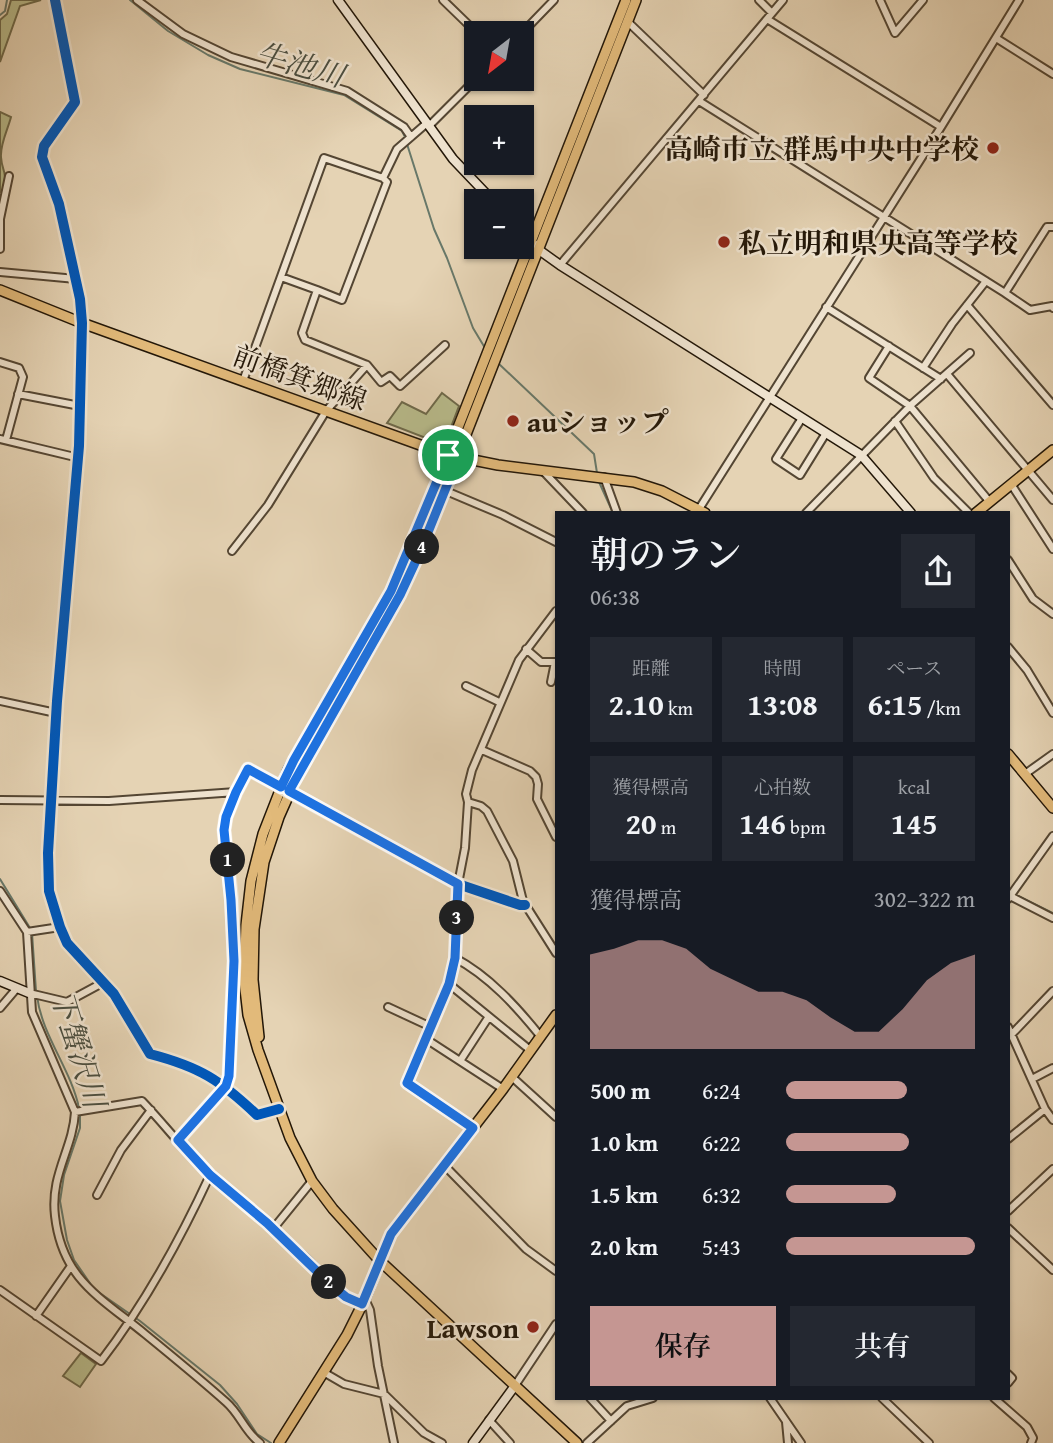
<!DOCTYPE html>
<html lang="ja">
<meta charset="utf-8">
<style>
:root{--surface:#171b24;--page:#242831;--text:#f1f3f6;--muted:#9ea1a6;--accent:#c59692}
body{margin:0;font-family:"Gentium Book Plus","Noto Serif JP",serif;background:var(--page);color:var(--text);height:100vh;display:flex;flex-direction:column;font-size:26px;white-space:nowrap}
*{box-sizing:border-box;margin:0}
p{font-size:23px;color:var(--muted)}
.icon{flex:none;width:38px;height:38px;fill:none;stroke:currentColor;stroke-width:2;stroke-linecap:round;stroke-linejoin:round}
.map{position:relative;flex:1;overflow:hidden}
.side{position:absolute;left:555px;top:511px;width:455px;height:889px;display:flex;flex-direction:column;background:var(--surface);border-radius:0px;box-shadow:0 2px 5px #0004}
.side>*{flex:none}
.needle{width:46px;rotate:211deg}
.fabs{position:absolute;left:464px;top:21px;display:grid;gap:14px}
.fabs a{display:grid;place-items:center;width:70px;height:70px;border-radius:0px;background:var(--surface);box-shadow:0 2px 5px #0004;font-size:35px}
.pin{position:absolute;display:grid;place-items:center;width:60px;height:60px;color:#fff;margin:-30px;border:4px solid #fff;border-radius:50%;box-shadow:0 2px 7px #0007}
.km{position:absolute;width:35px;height:35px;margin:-18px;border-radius:50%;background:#222;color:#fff;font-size:19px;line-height:35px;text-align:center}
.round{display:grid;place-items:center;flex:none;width:74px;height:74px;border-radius:0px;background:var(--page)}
.overview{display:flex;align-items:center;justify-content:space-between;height:119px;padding:0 35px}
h1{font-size:38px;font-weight:600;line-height:52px}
.metrics{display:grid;grid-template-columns:repeat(3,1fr);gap:10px;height:119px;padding:7px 35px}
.metrics div{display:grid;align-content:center;border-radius:0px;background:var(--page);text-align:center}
.metrics b{font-size:30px;font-weight:600}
.metrics small{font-size:19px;font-weight:400}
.metrics p{font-size:19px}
.chart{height:196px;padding:14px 35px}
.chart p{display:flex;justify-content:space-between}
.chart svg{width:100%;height:126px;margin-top:7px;fill:var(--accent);opacity:.7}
.action{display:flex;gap:14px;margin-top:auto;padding:14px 35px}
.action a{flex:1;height:80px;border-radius:0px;background:var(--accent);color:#111;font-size:28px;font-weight:600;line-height:80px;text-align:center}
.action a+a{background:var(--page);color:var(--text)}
ul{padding:0 35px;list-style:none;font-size:23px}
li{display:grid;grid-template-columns:112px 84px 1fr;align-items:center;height:52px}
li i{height:18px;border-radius:9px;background:var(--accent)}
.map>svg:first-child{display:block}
</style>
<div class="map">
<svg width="1053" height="1443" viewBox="0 0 1053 1443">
<rect width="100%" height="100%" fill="#e5d3b4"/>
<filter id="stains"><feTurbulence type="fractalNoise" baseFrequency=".00286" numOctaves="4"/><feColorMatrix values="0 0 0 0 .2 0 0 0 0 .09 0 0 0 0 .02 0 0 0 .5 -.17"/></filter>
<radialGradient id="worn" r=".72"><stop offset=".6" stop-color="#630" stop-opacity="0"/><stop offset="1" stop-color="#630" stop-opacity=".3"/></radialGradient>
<path fill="#b8bb8b" stroke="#6e694a" stroke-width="2" d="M11,0H41L20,6L0,62V20L7,14Z
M0,112L11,117C8,129 0,144 1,157C2,173 8,170 3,190L0,192Z
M442,393L459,406L448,435L436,442L387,423L402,402L426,414Z
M81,1353L96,1364L80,1387L63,1376Z"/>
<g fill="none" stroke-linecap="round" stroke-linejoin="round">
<path stroke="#687869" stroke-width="2" d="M130,0L168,31L208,55L240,69L344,95L402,131L406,139
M0,15L5,11L7,0
M407,144L434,229L447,258L473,328L485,348
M498,363L594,454L597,473
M599,482L613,513
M0,879L30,928
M1008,891L1053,913
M32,933L36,991
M37,996C42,1036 71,1069 79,1108
M80,1114V1128L64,1175L60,1201L67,1240L74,1260L94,1289L140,1321L220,1385L237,1404L257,1434L271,1443"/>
<g stroke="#544633" stroke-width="10">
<path id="street" d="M55,0L75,102L44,146L42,157L59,204L80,299L82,323L79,446L57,701L48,853L49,891L60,927L67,943L114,994L150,1054C200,1067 220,1080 257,1115L279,1109
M137,0L183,34L231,57L347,91L404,127L411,137
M443,0L477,33
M759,0L772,13
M880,0L895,33L923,0
M767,19L941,127
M628,22L704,95
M522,33L554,0
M996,38L1053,74
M699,101L1005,293L1047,227H1053
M429,126L476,79
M0,249V219L9,176
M560,265L783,0
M0,272L76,279
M281,277L317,290
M1005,293L1030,310L1052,306L1053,308
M967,305L1053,405
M826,307L941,379
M889,346L869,378L910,406L989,501
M0,362L19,368L23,377L6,440
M367,365L381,382L390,376L400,386L445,345
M923,368L952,324L986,281
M947,374L1053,500
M243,381L324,158L383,178
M18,394L80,406
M802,418L776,459L800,475L826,433
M895,421L934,478L969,513
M0,439L79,458
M543,471L583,513
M604,477L617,513
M1011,484L1053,549
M446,491L503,515L556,542
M699,509L941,127L1019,0
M806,513L912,404L970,353
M232,551L268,505L326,411L367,365L305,340L302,333L317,290L342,300L387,182L383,178L397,149L427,123
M1008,560L1033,599L1053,614
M1008,647L1027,670L1053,713
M526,649L541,662H555L551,682
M466,686L499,702
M0,701L56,713
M482,750L530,771L536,777L538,784L537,799L556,837
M1025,774L1053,754
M0,800L109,801L236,792
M468,802L481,806L487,811L513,861L523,901L556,953
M0,891L27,932L32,1012L75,1112C73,1149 50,1174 55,1216C62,1279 100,1297 145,1334C172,1356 200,1379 226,1402C240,1414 245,1432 260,1443
M1010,896L1053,918
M1008,899L1053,836
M27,932L60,927
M455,958C489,976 517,1007 541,1037
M449,984L530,1050
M29,993L67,1002L104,982
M388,1007L431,1027
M0,1008L17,988
M1008,1027L1045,1109L1053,1120
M1012,1034L1053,991
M426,1039L503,1089
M460,1061L488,1018
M512,1077L556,1117
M1032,1079L1053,1068
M75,1112L142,1101C165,1125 186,1153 211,1176C241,1204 274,1229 305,1257C324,1275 337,1294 362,1304
M473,1127L407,1083L449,984L455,958L458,884L465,848L468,802L466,794L472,770L519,660L556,611
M1008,1139L1045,1109
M178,1140L226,1086L229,1076L234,961L232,902L224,830L226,817L236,792L248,769L458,884L520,905H525
M444,1165L526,1249L556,1271
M97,1195L121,1150L151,1110
M1008,1211L1053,1169
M1008,1228L1053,1270
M273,1229L312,1181
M0,1290L101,1361C144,1305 180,1240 210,1175
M365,1299L370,1310L378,1366L394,1443
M36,1316L71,1266
M325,1373L344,1384L384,1394L424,1433L442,1443
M1008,1374L1012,1378L1008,1383
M514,1387L556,1324
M590,1398L611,1421
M770,1398L801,1443
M882,1398L929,1443
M994,1398L1027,1427L1033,1438L1031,1443
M489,1420L510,1443
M786,1422L788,1443
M587,1443L627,1406L653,1398"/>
</g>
<g stroke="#231708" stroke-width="11">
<path id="secondary" d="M338,0L453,159L493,201
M522,230L539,250L560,265L861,455L911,513
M0,981L29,993
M473,1443L514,1387"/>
</g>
<g stroke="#231708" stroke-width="12">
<path id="primary" d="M0,290L82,323L448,455L498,465L634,482L662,491L705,513
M976,513L1053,450
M1008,754L1053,808
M259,1037L253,980L254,929L264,862L279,817L302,765L373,644L420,552L636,0
M279,1443L347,1335L365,1299L391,1234L503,1089L556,1015
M577,1443L379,1260L333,1209L312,1181L290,1138L258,1050L248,1015L244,980L246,925L251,881L263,834L288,770L391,591L411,547L626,0"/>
</g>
<use href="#street" stroke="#eee2ce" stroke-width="6"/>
<use href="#secondary" stroke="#eee2ce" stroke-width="8"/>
<use href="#primary" stroke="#e2ba7a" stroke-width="9"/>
<g stroke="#eee2ce" stroke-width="15">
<path id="cycleway" d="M55,0L75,102L44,146L42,157L59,204L80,299L82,323L79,446L57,701L48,853L49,891L60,927L67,943L114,994L150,1054C200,1067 220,1080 257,1115L279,1109
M178,1140L226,1086L229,1076L234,961L232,902L224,830L226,817L236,792L248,769L458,884L520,905H525"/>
</g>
<use href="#cycleway" stroke="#0057b8" stroke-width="10"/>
</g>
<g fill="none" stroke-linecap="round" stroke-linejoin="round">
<g stroke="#fff" stroke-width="14">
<path id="route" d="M448,455L458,458L420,552L400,595L289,791L458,884L455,958L449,984L407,1083L473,1128L391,1234L362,1304L346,1297L329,1283L267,1223L210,1175L178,1140L226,1086L229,1076L234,961L231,900L224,830L226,817L236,792L248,769L281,787L294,760L391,591Z"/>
</g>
<use href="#route" stroke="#1a73e8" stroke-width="9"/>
</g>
<g fill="#8f2418" stroke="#eee2ce" stroke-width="2.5">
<circle cx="993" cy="148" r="7"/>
<circle cx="724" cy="242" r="7"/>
<circle cx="513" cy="421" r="7"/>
<circle cx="533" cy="1327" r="7"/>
</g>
<g text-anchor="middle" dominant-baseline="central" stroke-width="5" stroke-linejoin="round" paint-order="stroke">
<g font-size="28" font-weight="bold" fill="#231708" stroke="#eee2ce" text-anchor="end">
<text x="979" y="148">高崎市立 群馬中央中学校</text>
<text x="738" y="242" text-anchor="start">私立明和県央高等学校</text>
<text x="527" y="421" text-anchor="start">auショップ</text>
<text x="519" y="1327">Lawson</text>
</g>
<g font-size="28" fill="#231708" stroke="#eee2ce">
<text transform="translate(300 377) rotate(20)">前橋箕郷線</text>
</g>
<g font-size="30" font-style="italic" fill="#4b4f41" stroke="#eee2ce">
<text transform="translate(300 64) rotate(16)">牛池川</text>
<text transform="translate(79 1049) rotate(73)">下蟹沢川</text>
</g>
</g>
<rect width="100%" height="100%" filter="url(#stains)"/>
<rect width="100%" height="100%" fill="url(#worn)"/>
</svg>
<div class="fabs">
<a><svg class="needle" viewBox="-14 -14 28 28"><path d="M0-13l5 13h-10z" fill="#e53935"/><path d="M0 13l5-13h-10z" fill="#9ea1a6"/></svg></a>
<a>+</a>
<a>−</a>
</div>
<div class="pin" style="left:448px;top:455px;background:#1e9e55"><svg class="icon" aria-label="arrive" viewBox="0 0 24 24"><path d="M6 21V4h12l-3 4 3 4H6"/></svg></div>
<b class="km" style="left:228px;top:860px">1</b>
<b class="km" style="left:329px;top:1282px">2</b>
<b class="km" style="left:457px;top:918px">3</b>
<b class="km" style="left:422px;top:547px">4</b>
<section class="side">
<div class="overview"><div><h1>朝のラン</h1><p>06:38</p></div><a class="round"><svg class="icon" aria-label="share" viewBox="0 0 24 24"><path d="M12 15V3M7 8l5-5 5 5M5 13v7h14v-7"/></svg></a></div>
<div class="metrics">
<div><p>距離</p><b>2.10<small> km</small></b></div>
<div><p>時間</p><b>13:08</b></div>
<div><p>ペース</p><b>6:15<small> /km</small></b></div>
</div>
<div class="metrics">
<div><p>獲得標高</p><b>20<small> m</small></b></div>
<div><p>心拍数</p><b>146<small> bpm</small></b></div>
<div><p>kcal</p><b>145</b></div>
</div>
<div class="chart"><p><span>獲得標高</span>302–322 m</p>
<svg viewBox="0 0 160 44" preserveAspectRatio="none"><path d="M0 44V11L10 9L20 6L30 6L40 9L50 16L60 20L70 24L80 24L90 27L100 33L110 38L120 38L130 30L140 20L150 14L160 11V44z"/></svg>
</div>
<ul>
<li><b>500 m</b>6:24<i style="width:64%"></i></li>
<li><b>1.0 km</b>6:22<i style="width:65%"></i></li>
<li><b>1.5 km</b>6:32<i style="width:58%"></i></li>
<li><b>2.0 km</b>5:43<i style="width:100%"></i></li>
</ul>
<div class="action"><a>保存</a><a>共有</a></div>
</section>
</div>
